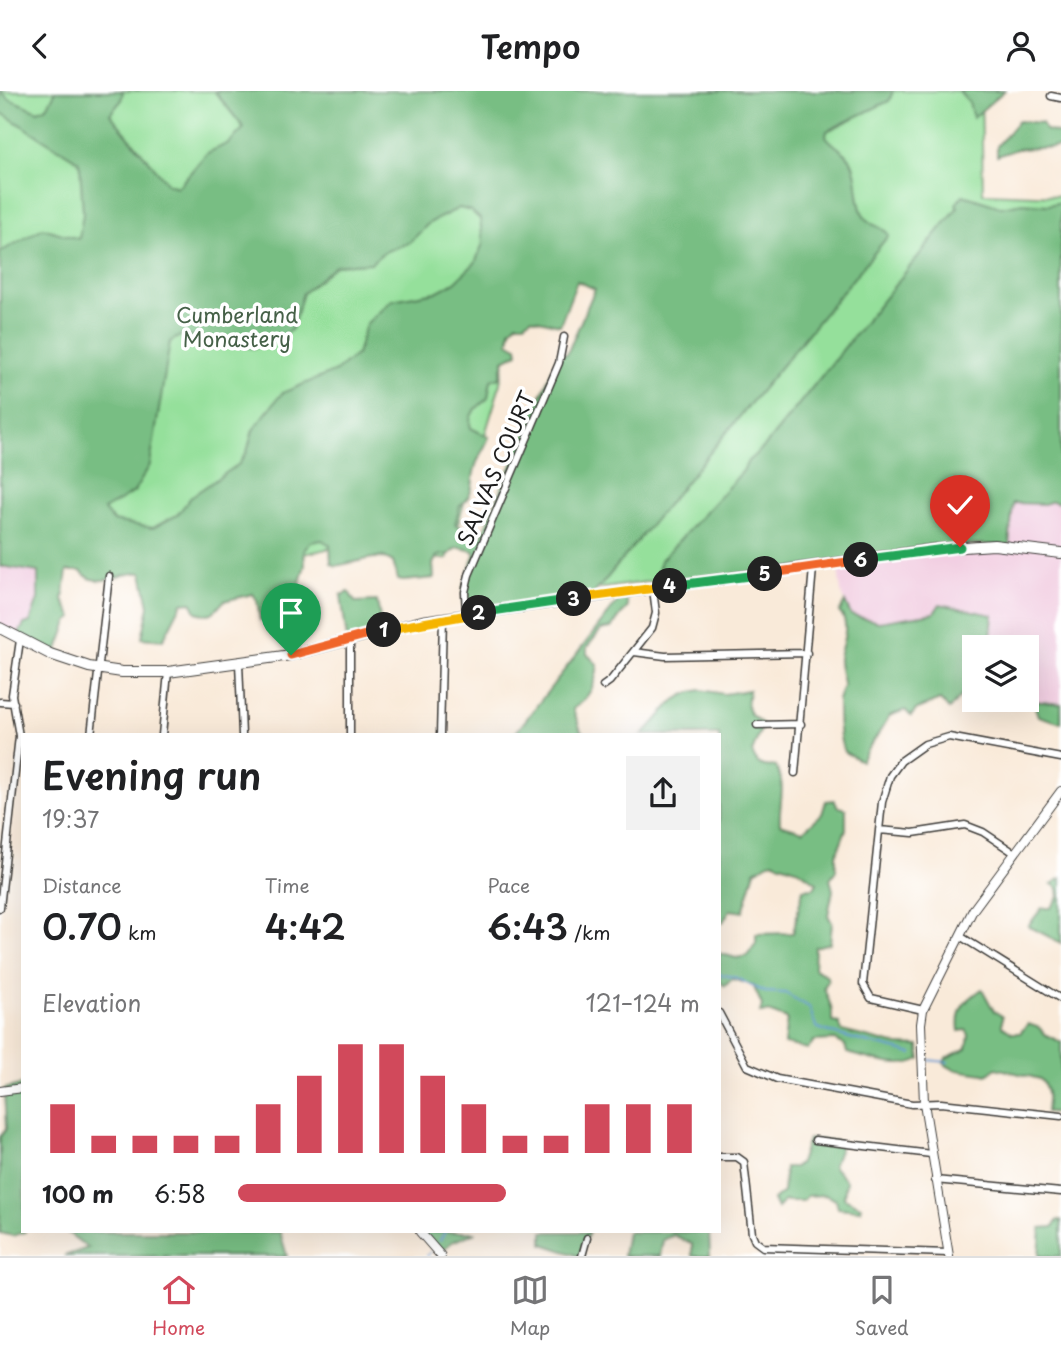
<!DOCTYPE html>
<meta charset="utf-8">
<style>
:root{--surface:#fff;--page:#f2f2f2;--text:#202124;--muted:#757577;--line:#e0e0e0;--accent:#d1495b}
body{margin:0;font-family:"Playpen Sans",sans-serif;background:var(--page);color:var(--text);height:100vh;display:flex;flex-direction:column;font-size:26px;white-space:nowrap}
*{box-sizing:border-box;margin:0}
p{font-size:23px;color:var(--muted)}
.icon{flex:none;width:38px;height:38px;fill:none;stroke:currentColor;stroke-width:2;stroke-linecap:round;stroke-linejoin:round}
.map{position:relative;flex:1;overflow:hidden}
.panel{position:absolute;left:21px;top:642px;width:700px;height:500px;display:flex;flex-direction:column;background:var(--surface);border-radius:0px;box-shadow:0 7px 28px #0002}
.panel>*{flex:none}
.controls{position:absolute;left:962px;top:544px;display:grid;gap:14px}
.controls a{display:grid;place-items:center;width:77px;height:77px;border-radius:0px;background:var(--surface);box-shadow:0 7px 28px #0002;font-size:35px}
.pin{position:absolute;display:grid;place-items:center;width:60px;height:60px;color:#fff;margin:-72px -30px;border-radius:50% 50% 50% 0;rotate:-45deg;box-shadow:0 0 7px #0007}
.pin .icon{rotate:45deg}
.km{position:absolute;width:35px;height:35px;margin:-18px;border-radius:50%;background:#222;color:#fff;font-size:19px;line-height:35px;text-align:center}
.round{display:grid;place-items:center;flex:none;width:74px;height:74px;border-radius:0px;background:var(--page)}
.headline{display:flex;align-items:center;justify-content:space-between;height:119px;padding:0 21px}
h1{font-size:38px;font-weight:600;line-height:52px}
.figures{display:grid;grid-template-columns:repeat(3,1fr);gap:10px;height:119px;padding:7px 21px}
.figures div{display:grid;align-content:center}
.figures b{font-size:35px;font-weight:600}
.figures small{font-size:19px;font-weight:400}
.figures p{font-size:19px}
.chart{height:196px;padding:14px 21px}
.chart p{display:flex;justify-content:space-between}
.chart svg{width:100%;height:126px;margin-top:7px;stroke:var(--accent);stroke-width:6}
ul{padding:0 21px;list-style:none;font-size:23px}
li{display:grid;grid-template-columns:112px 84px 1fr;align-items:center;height:52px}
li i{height:18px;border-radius:9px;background:var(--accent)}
header{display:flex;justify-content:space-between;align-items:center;height:91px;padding:0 21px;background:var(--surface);font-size:32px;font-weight:600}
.tabs{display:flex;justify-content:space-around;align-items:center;height:98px;border-top:2px solid var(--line);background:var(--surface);font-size:19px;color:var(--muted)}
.tabs a{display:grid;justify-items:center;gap:4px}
.tabs .current{color:var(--accent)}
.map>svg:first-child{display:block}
</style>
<header><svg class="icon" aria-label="back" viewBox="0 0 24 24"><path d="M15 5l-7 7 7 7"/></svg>Tempo<svg class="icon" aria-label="person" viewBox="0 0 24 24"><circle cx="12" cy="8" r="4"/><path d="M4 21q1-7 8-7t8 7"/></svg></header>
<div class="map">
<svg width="1061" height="1165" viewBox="0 0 1061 1165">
<rect width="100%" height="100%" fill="#fff"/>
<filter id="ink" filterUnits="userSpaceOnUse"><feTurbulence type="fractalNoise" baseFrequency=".0143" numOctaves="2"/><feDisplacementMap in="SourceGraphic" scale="14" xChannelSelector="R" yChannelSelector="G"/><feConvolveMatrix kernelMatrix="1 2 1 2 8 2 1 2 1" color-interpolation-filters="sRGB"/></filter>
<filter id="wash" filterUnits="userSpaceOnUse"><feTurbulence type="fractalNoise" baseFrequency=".00686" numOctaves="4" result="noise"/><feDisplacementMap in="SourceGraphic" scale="28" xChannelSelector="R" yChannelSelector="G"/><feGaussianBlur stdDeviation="1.57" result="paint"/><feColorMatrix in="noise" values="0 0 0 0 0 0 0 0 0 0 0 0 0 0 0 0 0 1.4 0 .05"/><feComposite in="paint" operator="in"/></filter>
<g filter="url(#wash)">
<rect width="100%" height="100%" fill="#f9ead9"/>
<path fill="#f2cfe2" d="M1061,408V613L1027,608V556H990L993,524L935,522L879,531L851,524L841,501L837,470L1009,454L1012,412L1044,413L1053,410L1058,412Z
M0,475L38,481V508L30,531L17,546L0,536Z"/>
<path fill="#95e09b" stroke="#587e5c" stroke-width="2" d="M0,0H981L983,102L1061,105V308L948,448L491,513L606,179L520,198L498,301L447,468L361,467L331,457L304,463L0,476Z"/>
<path fill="#78be83" stroke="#4a6d50" stroke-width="2" fill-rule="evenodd" d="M0,0L9,8L38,20L47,16L56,0H123L121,10L110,23L168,93L178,96L207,62L229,52L244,37L214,0H893L889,10L827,40L826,45C833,56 847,59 852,72C860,88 855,110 864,125C870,136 882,134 889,144L593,504L464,523L463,497L475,461C465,458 456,453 450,463L437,465L433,473L434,487L403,490L398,489L393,471L382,465L336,475L331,472L330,454L322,449L311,451L304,459L305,474L293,516L274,520L270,527L260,529L257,509L253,503L224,510C214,521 213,526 196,521L191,511L182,512L163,549L142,547L149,515L142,482C122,479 98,501 81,480H67L63,509L73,527L68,531L56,564L17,546L24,533L30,531L38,508V481L0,475V161L43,137L79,148L83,122L80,75L78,70L0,21ZM459,117L471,120L480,128L483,152L475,172L455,191L436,201L392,209L366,233L357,263L336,280L282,302L253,339L247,361L239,373L192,405L177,424L153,437L113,430L104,419L134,401L150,374L170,251L182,244L254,257L276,249L292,238L303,202L336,174L371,172L384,161L409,152L429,132ZM577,190L595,198L567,263L559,262L481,446L455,433L460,415C477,399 470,395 475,377C478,366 485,357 489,346L471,337C466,322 480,315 488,307L491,289L500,286L504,269L518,262L517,256L509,251L510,239L517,232H525L531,227L560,234Z
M959,0H1004L973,27L969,11Z
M1018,30L1042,32L1045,39L1061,43V56L1017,58L997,65V55Z
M963,104L1001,116L1022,112L1048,114L1061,111V408L1058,412L1053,410L1044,413L1013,412L1009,455L974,453L654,495L661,469L743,380L748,370L765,355L958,116L956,113Z
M349,501L355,511L377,510L382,538L347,549L341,504Z
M625,501L628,516L611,537L601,539L587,556V563L598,574C595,595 590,606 573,618L581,640L587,644H514Z
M845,511L851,524L879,531L934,522L940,513L993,524L990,556H975V606L963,603L949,618L940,609L917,618L911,625L905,619L889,625C882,641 869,653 861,670L844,661C838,645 838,627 838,611C838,605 842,600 843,595C843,585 838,578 839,567C841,554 852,533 839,521Z
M701,599L724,603L749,599C747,617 743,620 763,633L752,661C757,674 761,677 775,675C788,694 778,712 780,733L803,740L822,723L826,710L834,709L838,716L846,718V738L836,765V779L830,788L833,799L828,824L832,832L830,852L815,856L814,878L826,884L828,889L824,897L832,918V931L839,932L842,940L898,954L919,955L920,968C899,980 869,967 847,962L845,954L835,949L814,950L808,958L784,953L787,928L768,921L760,922L762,914L753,894L732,888L725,895L719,890V862L736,867L747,865L756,852V843L793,842L803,798L814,797L817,792L799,779L772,770L755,780L743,821L730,819L723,831H719V644H642C665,625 668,604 701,599Z
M1033,610L1061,613V632L1038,625Z
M1061,787V852L1028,835L1042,817H1051L1059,806L1058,797L1052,793Z
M982,898L994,920L1002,925V935L1012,942H1020L1028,933L1040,937L1044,943L1061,951V1024L1046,1021C1047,1010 1050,997 1040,988L996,977L987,984C973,980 953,982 944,972L946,967L967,957L969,944L966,939L959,940C956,917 965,910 982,898Z
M23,993L25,1141L13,1145L0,1142V1046L6,1038L4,998Z
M808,1048L837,1050L841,1054L833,1075L846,1090L844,1107L861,1115L860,1119L838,1117L836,1109L825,1104L807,1105L803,1110H784L777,1117L773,1109L783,1101L785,1076H795L800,1072Z
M1058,1129H1061V1165H1039L1041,1137L1053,1136Z
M67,1141H280L287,1165H64L88,1157Z
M419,1141H476L452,1151L439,1162Z
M543,1141H589L579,1165L543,1153Z
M627,1141H709L710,1165H692V1153L674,1144L663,1149L660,1165H623Z"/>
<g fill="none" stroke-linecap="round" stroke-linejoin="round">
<path stroke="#689cd4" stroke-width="2" d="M719,883L734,886L765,901L785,902L809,916L816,936C847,949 880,953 912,963
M927,969L948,971
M440,1149L445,1141
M427,1165L431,1160"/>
</g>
</g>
<g filter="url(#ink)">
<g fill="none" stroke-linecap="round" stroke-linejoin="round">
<g stroke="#3d3b38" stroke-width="9">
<path id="minor" d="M1051,5L1061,7
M466,524L465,501L469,484L559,272L564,246
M350,548V644
M634,561L665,565L807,562
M239,572L242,644
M603,595L610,590L652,537L656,522L653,498
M0,611L14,612
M757,634L801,633
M91,644L109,485
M162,644L168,581
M440,644L443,527
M795,682L813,477
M879,739L913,742L965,734L983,741L1013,761
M0,817L19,645L12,604L20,549
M960,845L1061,908
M923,919L871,907L863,893L882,711L890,685L901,670L925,653L949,646L1061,667
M719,922L747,975L777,988L912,1013L941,1012L1061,1025
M815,1049L931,1063
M719,1066H737L744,1071L752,1143L755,1150L763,1156L948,1162
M935,1089L1061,1101
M582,1165L587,1147"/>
</g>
<g stroke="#3d3b38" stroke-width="10">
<path id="tertiary" d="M0,1000L23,997
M420,1141L441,1165
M949,1165L924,1012L921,933L923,919L973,819L1061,700"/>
</g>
<g stroke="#3d3b38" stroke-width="12">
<path id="primary" d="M0,537L50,563L89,576L122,581H168L291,564L422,530L934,458L994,454L1061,462"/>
</g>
<use href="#minor" stroke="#fff" stroke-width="6"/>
<use href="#tertiary" stroke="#fff" stroke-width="8"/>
<use href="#primary" stroke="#fff" stroke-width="10"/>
</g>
</g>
<g fill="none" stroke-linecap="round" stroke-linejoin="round" filter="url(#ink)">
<g stroke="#fff" stroke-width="14">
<path id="split-1" d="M291,564L384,539"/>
</g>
<g stroke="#fff" stroke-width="14">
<path id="split-2" d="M384,539L479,522"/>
</g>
<g stroke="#fff" stroke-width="14">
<path id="split-3" d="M479,522L574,508"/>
</g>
<g stroke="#fff" stroke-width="14">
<path id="split-4" d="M574,508L670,495"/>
</g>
<g stroke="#fff" stroke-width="14">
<path id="split-5" d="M670,495L765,483"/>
</g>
<g stroke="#fff" stroke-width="14">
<path id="split-6" d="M765,483L861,469"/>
</g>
<g stroke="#fff" stroke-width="14">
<path id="split-7" d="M861,469L960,456"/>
</g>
<use href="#split-1" stroke="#f0652b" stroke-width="9"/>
<use href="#split-2" stroke="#f5b400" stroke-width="9"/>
<use href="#split-3" stroke="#22a559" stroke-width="9"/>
<use href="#split-4" stroke="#f5b400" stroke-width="9"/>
<use href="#split-5" stroke="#22a559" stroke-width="9"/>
<use href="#split-6" stroke="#f0652b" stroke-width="9"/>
<use href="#split-7" stroke="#22a559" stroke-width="9"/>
</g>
<g text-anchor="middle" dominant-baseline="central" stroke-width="7" stroke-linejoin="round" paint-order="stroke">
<g font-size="21" fill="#466148" stroke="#fff">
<text x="237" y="223">Cumberland<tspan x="237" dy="24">Monastery</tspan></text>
</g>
<g font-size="21" fill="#1c1c1c" stroke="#fff">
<text transform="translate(495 377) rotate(-67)">SALVAS COURT</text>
</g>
</g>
</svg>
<div class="controls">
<a><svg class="icon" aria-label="layers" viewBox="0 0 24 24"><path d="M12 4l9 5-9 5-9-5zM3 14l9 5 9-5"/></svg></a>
</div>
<div class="pin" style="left:291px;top:564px;background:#1e9e55"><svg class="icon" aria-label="arrive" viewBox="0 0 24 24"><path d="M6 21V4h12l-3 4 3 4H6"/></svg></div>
<div class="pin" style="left:960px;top:456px;background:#d93025"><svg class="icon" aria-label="check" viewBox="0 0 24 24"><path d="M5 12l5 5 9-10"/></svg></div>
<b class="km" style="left:384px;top:539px">1</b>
<b class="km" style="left:479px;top:522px">2</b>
<b class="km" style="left:574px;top:508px">3</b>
<b class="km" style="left:670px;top:495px">4</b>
<b class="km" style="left:765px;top:483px">5</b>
<b class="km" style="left:861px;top:469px">6</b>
<section class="panel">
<div class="headline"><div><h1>Evening run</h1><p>19:37</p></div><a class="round"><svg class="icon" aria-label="share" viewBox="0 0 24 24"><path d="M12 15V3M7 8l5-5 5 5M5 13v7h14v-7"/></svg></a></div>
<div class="figures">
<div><p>Distance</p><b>0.70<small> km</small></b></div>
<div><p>Time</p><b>4:42</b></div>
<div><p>Pace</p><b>6:43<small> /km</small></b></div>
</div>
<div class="chart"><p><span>Elevation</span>121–124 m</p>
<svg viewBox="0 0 160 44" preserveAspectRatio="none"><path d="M5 44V27M15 44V38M25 44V38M35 44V38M45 44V38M55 44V27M65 44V17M75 44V6M85 44V6M95 44V17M105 44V27M115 44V38M125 44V38M135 44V27M145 44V27M155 44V27"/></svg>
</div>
<ul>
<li><b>100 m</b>6:58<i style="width:58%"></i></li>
</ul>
</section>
</div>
<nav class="tabs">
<a class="current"><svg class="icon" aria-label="home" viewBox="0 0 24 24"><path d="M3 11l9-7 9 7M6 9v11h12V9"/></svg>Home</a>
<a><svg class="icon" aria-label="map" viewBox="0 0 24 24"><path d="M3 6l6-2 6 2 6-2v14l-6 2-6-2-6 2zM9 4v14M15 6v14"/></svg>Map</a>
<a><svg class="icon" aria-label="saved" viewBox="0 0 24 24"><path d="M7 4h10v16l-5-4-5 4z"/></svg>Saved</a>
</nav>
